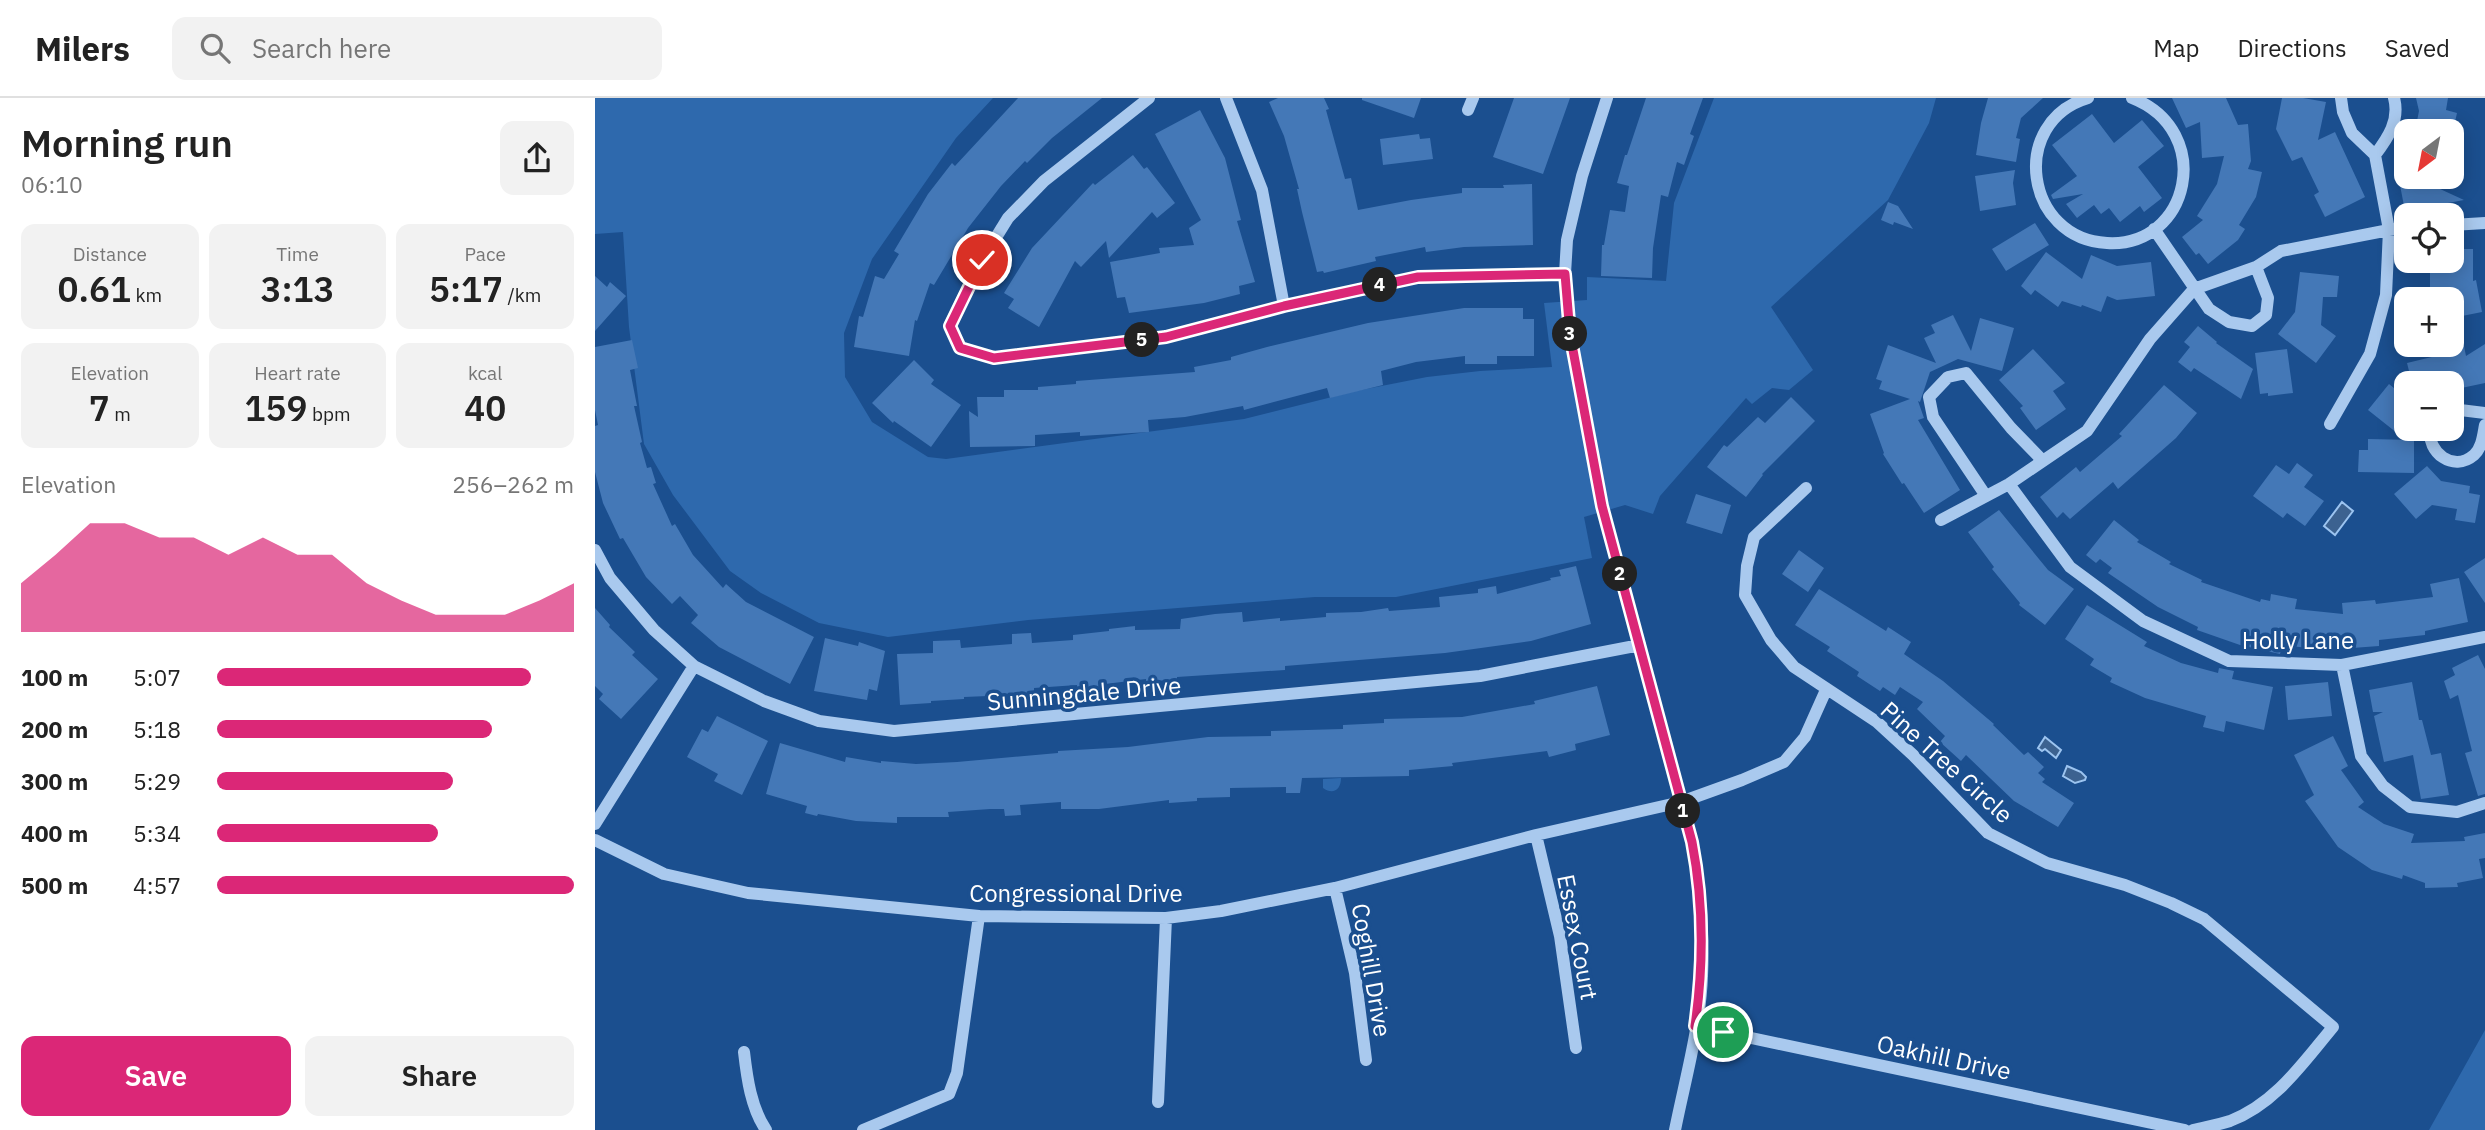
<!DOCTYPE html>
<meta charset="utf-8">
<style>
:root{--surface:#fff;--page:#f2f2f2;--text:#222;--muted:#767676;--line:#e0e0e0;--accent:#db2777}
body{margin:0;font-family:"IBM Plex Sans",sans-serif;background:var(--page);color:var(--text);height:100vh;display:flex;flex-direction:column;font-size:26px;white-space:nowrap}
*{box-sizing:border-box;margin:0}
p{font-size:23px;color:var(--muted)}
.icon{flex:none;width:38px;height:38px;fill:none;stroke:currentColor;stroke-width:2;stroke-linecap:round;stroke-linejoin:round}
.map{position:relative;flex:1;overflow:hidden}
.side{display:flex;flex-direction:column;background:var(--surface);width:595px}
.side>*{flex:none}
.needle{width:46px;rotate:212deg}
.tools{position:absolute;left:1799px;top:21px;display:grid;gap:14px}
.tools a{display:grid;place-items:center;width:70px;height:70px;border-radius:14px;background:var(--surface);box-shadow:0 4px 18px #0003;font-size:35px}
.pin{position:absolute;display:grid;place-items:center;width:60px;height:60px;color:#fff;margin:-30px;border:4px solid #fff;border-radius:50%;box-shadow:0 2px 7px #0007}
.km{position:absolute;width:35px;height:35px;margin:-18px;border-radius:50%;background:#222;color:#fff;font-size:19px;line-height:35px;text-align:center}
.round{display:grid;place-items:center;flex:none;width:74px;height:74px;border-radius:14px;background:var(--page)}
.overview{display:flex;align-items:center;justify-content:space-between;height:119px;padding:0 21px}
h1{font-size:38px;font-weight:600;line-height:52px}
.metrics{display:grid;grid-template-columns:repeat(3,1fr);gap:10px;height:119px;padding:7px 21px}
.metrics div{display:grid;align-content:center;border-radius:14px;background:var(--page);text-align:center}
.metrics b{font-size:35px;font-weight:600}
.metrics small{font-size:19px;font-weight:400}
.metrics p{font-size:19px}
.chart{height:196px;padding:14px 21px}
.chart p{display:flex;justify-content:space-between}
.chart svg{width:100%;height:126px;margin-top:7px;fill:var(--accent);opacity:.7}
.cta{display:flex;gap:14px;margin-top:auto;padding:14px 21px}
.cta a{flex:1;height:80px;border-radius:14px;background:var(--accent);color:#fff;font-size:28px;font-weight:600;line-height:80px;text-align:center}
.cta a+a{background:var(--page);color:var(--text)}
ul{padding:0 21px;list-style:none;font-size:23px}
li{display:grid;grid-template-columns:112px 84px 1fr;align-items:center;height:52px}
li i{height:18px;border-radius:9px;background:var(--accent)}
header{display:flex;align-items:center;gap:42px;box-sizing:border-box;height:98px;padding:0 35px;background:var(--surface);border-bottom:2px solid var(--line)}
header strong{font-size:33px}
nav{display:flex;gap:38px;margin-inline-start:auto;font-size:24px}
.search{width:490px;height:63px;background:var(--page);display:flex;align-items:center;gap:18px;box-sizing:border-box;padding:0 24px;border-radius:14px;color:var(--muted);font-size:26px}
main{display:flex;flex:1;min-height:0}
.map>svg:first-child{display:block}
</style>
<header>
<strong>Milers</strong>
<div class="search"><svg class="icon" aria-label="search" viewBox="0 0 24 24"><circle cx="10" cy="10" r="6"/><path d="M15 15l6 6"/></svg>Search here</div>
<nav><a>Map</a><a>Directions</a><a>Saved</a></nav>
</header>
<main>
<section class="side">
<div class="overview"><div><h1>Morning run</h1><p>06:10</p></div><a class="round"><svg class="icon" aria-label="share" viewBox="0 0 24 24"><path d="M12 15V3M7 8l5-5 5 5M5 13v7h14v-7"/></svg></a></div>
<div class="metrics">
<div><p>Distance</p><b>0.61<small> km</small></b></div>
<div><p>Time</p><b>3:13</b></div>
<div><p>Pace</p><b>5:17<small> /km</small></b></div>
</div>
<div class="metrics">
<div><p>Elevation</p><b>7<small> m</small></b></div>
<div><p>Heart rate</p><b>159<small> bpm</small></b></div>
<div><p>kcal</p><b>40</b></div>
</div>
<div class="chart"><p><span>Elevation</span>256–262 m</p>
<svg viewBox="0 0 160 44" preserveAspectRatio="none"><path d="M0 44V27L10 17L20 6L30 6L40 11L50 11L60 17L70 11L80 17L90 17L100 27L110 33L120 38L130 38L140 38L150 33L160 27V44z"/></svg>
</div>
<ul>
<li><b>100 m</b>5:07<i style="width:88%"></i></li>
<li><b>200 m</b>5:18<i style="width:77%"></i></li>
<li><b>300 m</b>5:29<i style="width:66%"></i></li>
<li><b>400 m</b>5:34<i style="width:62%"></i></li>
<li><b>500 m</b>4:57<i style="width:100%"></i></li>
</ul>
<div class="cta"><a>Save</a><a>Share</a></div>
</section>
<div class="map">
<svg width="1890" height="1032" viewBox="0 0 1890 1032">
<rect width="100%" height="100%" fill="#1b4f8f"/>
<path fill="#2e69ad" d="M0,0H398L361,40L277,161L249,235L250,279L277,324L333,359L351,361L649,321L761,293L832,279L885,273L957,269L949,205L992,202V179L1071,183L1079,105L1119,0H1341L1334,25L1293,102L1176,209L1218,272L1194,292L1177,290L1157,306L1151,300L1065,398L1058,416L1030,407L989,419L997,460L801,499H720L433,522L293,539L224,525L166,495L135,473L78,397L49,346L34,229L28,134L0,136Z
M746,680C746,692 738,697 728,690V681Z
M1890,932V1032H1834Z"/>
<path fill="#3c6290" stroke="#9cc4f0" stroke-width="2" d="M1747,404L1758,413L1740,437L1729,428Z
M1450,639L1466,652L1461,660L1450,651L1447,653L1443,650Z
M1472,668L1486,674L1491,679L1490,682L1480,685L1468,678Z"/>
<path fill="#4478b7" d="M423,0H507L457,40L432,65L430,63L406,88L373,130L339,187L335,185L322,223L320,222L314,258L259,249L264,218L268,219L280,178L289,181L304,156L299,153L333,96L357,65L360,68Z
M683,0H729L734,11L731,12L750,81L756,80L763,112L816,102L867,95V90H909L908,87L937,86L938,147L869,149L831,154L830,149L780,159L781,163L729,175L728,173L722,174L707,114L702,91H704L689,38L674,4Z
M767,0H826L819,20L767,2Z
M919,0H975L948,76L898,59Z
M1051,0H1108L1095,36L1099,38L1089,67L1082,64L1073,99L1066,97L1058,150L1057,180L1006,178L1007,147H1009L1015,112L1030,114L1034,88L1022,85L1030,57H1032Z
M1393,0H1448L1426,20L1421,40L1425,41L1421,64L1381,57L1386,25Z
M1577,0H1631L1643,27L1653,26L1656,63L1653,71L1667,74L1661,99L1644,127L1650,131L1643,142L1613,166L1604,155L1601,157L1587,139L1608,122L1602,118L1622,86L1629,58L1607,60L1605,24L1591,30Z
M1687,0H1708L1731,4L1723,42L1740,34L1770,99L1730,119L1719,97L1724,94L1707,59L1697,63L1681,31Z
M1821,0H1853L1851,12L1862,15L1858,33H1820L1824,13Z
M605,12L630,60L646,122L642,123L660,184L644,188L645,196L609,205L534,215L530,199L522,200L515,164L565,155L564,150L599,147L594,130L606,122L560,36Z
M1497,16L1519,45L1547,22L1569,48L1543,69L1567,100L1549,114L1545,108L1525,124L1514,110L1506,116L1499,107L1482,120L1471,106L1488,96L1458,101L1456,97L1482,78L1457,47Z
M824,36L825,41L835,40L838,61L788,67L785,41Z
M538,57L549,71L552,69L580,105L562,120L557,114L514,160L511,143L486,169L480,163L444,229L413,210L419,201L409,195L437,150L498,85L500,87Z
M1420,72L1418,85L1421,107L1385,113L1380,78Z
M1819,79L1869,102L1810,113L1804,82Z
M1293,104L1303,108L1318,131L1299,124L1298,127L1286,122Z
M1440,125L1454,147L1411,173L1397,151Z
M1857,151H1878V183L1881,182L1887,214L1857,220V201H1835V163H1857Z
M1451,154L1487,181L1496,157L1522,168L1556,164L1560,198L1522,202L1512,198L1506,214L1487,207L1486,209L1467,203L1463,209L1440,192L1436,197L1426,188Z
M1705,174L1744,178L1742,199H1728L1726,227L1741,238L1721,265L1683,236L1700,214Z
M0,178L12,189L15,184L31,198L0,233Z
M869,210H928V221H939V258H902V266H870V258L821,264L786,273L788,287L735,300L732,290L649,312L648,308L590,319L553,322L554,334L485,338V334L440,337V348L375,349L374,313L383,319L382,299H409V292H443V289L481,286V283L600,274L599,269L636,262V259L672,249L773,225Z
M1358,217L1376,253L1385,220L1419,230L1407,273L1363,261L1335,274L1325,304L1323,303L1329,320L1323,322L1365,392L1329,415L1309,385L1307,386L1288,356L1289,355L1275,316L1315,301L1284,291L1287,283L1281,281L1293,247L1341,265L1329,240L1340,235L1336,227Z
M1603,228L1622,244L1621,245L1658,271L1646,301L1599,270L1596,274L1583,264L1595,249L1589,244Z
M37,242L43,270L35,272L42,308H39L47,344L45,345L52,370L56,369L61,385L58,386L77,428L80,426L98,457L128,490L131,486L151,504L219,539L195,586L124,549L96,525L103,517L85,498L77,506L51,479L28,440L25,441L8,405L0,374V328L3,327L0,312V249Z
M1890,246V285L1857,292V285H1817L1812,265L1845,257L1844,254L1869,248L1871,258Z
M1438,251L1470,285L1458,293L1471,311L1441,332L1425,310L1428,308L1404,282Z
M1692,251L1698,295L1673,298V295L1665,296L1660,255Z
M319,262L339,282L336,286L366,307L336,349L299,323L298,325L277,305Z
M1794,286L1811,300V323L1802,335L1773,312Z
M1569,287L1602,315L1581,340L1523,391L1518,384L1475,421L1468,414L1462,420L1445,399L1481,369L1485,374L1527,338L1524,336Z
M1196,299L1220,323L1167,376L1168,377L1151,399L1112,369L1129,347L1132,349L1163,319L1170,325Z
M1773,341L1819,342V375L1763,374L1764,352H1773Z
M1702,365L1718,377L1709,389L1729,403L1710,428L1692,415L1688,420L1658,398L1681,367L1694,376Z
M1832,368L1846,383L1875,388L1874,395L1885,397L1880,425L1860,422L1862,411L1837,407L1821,421L1799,396Z
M1101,396L1136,407L1127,436L1091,425Z
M1404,412L1453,472L1479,491L1450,527L1424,507L1425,505L1397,471L1399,469L1373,434Z
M1519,422L1544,442L1542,444L1576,464L1574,466L1607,482L1606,484L1665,504L1666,501L1675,503L1676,496L1702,501L1700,511L1748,516L1747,505L1780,502L1781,506L1838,499L1835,486L1864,480L1873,524L1830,533V537L1784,542V548L1731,552L1687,547L1685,556L1645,547L1602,532L1603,529L1563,509L1513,475L1517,470L1505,461L1501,465L1491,457Z
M1204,452L1229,470L1213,494L1187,476Z
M1890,460V505L1869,474Z
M981,468L996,526L936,543L850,555L690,568V572L582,579V582L551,583V581L510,586V589L482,591V587L439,590V596L369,599V601L336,603V605L305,607L302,556L338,555V543L365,542L366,550L417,546V536L436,535L437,545L478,542V537L514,533V531L540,528V532L585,531L586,521L620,516L647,514L648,524L685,520V523L731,519V515L766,514L793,510L794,513L845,509L844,499L883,495V491L901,488L902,496L956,482L955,480L966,478L964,472Z
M1224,491L1291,533L1293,529L1316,544L1309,556L1348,583L1399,626L1398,627L1429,657L1433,654L1449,669L1443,675L1450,681L1447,684L1479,705L1463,729L1419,703L1371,657L1366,663L1345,644L1350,638L1322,611L1328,604L1305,589L1300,597L1288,589L1285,593L1262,578L1264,574L1232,553L1235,549L1200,527Z
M1492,507L1552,544L1549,548L1586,565L1623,575L1624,570L1639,573L1637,581L1678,589L1669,632L1631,623L1629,634L1608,629L1611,618L1550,600L1515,584L1517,580L1495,567L1499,561L1470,541Z
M0,510L15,527L14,529L40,554L37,557L63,581L26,621L4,601L8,596L0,588Z
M230,540L263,548L264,544L290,553L282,593L274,591L272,602L219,593Z
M1883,557L1890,571V696L1883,698L1870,655L1877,653L1863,597L1855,601L1849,583L1860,577L1857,570Z
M1733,584L1737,618L1693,622L1690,588Z
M1817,584L1824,622H1827L1836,657L1846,655L1854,697L1826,701L1818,657L1789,664L1779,618L1788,614H1778L1774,592Z
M1002,588L1015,637L980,646L981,652L954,659L952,653L857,665L858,668L814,672V678L707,680L705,695H691V689L635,690V699L602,700V703L574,705V702L504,711H466V704L425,707L426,717L410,718L409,711H395L353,714L354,719H302V725L261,723L223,716L222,718L210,715L212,708L171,696L185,645L250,664L251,659L286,665V663L321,666L362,664L463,655V653L533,649L613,639L676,638V633L748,631V627L789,625V621L867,619L940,606L939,603Z
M122,618L173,643L147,697L119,683L123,676L92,659L107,631L113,634Z
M1738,638L1753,668L1746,672L1769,704L1763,709L1789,726L1819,736L1816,745L1870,743L1869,739L1890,735V760L1884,761L1888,780L1862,785L1863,789L1830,790V785L1808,777L1807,781L1777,772L1743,749L1710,703L1719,697L1699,657Z"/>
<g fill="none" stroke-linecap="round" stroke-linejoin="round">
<path stroke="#a9c9ee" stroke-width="12" d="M554,0L449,83L413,120L387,162L355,227L365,250L399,260L571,239L689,208L823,179L970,176
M631,0L667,92L689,208
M1012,0L987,78L972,142L970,176L975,236L1007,408L1097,744C1105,789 1109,833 1107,878C1105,930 1090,982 1080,1032
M1493,0C1413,24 1430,141 1512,145C1595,150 1621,33 1537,0
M873,12L878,0
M1780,57C1793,40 1805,22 1799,0
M1857,127L1890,125
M1559,131L1614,211L1634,224L1657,228L1671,217L1673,200L1661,169
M1857,311L1890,315
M1735,326L1775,256L1791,197L1794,132L1780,57L1757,35L1748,14L1746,0
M1835,331C1832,354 1858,375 1879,357C1887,350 1888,337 1890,327
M1414,386L1475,469L1548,523L1634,563L1747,567L1890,539
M1211,390L1159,439L1152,468L1150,497L1176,542L1199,569L1282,624L1318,657L1393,735L1452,765L1530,787L1576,805L1609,821L1738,929C1708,965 1680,1006 1635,1023C1623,1027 1610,1029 1598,1032
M1391,398L1338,319L1334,299L1353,279L1371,275L1416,330L1448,363
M1346,422L1414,386L1492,333L1555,241L1599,191L1661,169L1686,153L1794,132L1811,130
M0,452L15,480L59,532L99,568L169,603L224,623L299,633L885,578L1045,547
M1747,567L1766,658L1788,688L1815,709L1862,714L1890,705
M0,726L99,568
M941,737L965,838L981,950
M0,742L69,776L153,795L384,818L571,820L626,813L740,790L941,737L1086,704L1147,682L1189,664L1210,639L1231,592
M740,790L760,875L771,962
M1100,928L1590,1032
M149,954C152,980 156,1010 171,1032
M563,1004L571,820
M268,1032L354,996L362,975L384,818"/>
</g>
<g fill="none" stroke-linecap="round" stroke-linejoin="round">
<g stroke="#fff" stroke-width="14">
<path id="route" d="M387,162L355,228L365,250L399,260L571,239L689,208L823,179L970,176L975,236L1007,408L1097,744C1109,806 1109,865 1100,928L1128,934"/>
</g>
<use href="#route" stroke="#db2777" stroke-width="9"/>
</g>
<g text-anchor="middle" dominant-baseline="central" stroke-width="7" stroke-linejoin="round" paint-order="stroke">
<g font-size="24" fill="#fff" stroke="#1b4f8f">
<text x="1703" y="542">Holly Lane</text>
<text transform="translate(489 595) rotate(-5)">Sunningdale Drive</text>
<text transform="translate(1352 664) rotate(42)">Pine Tree Circle</text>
<text x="481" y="795">Congressional Drive</text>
<text transform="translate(983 839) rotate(79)">Essex Court</text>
<text transform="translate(777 872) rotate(80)">Coghill Drive</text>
<text transform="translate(1349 959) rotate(12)">Oakhill Drive</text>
</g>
</g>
</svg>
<div class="tools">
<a><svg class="needle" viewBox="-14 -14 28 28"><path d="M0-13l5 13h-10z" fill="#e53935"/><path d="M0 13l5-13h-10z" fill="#767676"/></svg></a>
<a><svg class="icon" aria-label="locate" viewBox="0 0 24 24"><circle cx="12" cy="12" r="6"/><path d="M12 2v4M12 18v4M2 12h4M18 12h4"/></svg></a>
<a>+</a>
<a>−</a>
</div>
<div class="pin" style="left:1128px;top:934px;background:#1e9e55"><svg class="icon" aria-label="arrive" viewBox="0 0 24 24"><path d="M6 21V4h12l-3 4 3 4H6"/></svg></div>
<div class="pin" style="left:387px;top:162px;background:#d93025"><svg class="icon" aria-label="check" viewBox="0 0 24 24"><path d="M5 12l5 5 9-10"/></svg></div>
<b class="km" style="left:1088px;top:713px">1</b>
<b class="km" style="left:1025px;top:476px">2</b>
<b class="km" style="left:975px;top:236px">3</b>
<b class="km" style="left:785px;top:187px">4</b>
<b class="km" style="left:547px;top:242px">5</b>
</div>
</main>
